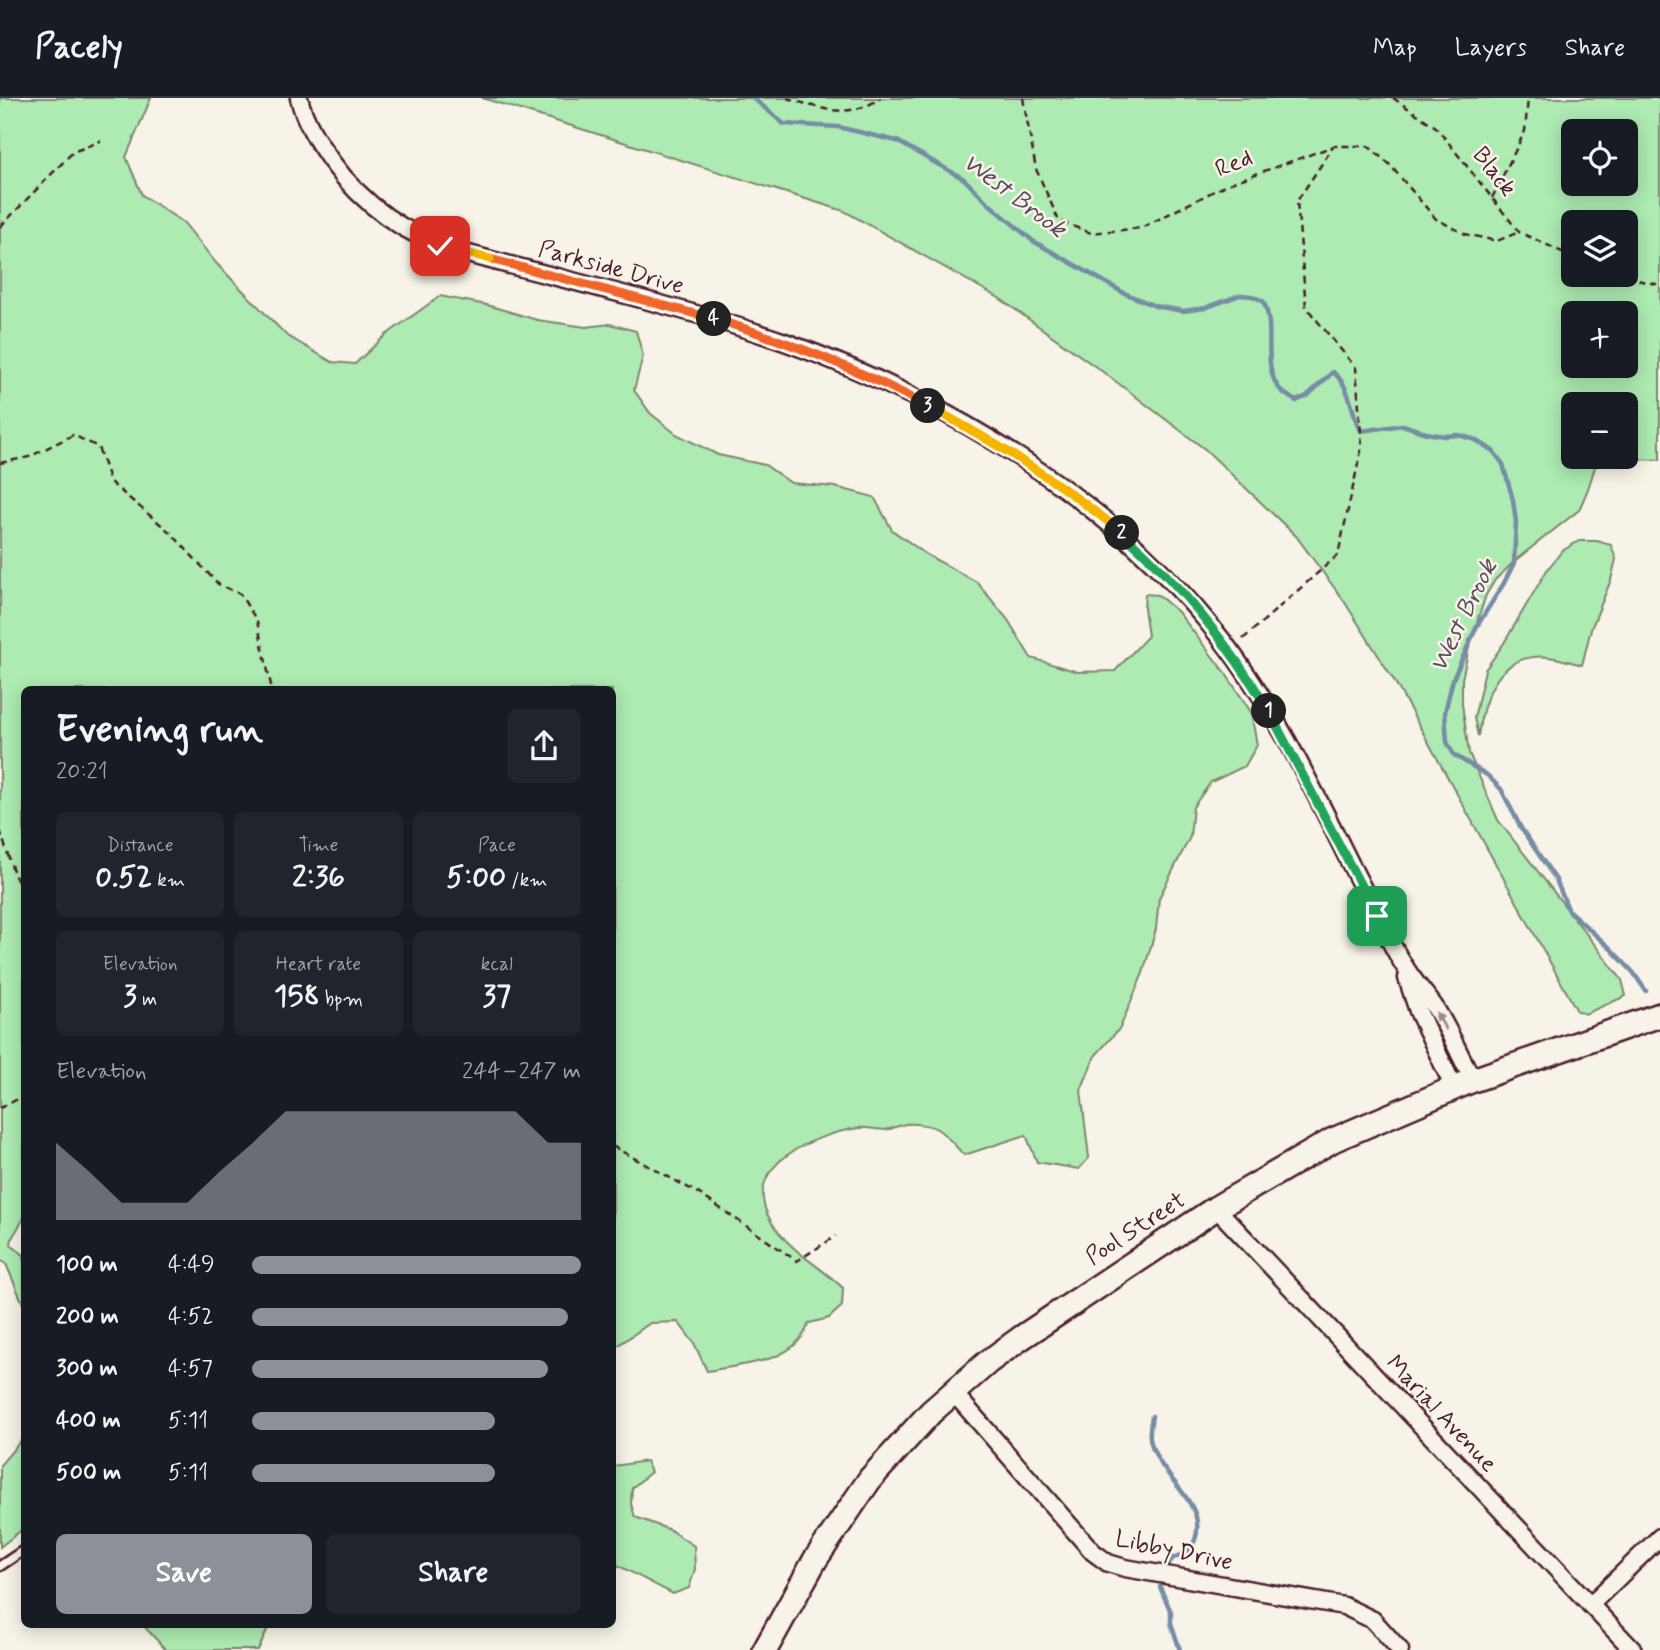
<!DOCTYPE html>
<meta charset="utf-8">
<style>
:root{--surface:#171b24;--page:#20242c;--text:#f1f3f6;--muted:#9ea1a6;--line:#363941;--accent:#8c9099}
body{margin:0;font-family:Mynerve,sans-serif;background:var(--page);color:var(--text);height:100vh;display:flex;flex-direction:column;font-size:26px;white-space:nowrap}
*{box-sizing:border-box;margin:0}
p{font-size:23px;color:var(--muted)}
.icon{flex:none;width:38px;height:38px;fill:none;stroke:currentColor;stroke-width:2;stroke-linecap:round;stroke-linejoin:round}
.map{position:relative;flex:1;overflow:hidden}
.panel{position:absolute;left:21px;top:588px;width:595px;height:942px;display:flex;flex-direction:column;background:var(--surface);border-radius:10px;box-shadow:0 4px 18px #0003}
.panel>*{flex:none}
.tools{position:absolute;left:1561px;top:21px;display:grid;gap:14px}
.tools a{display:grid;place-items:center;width:77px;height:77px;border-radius:10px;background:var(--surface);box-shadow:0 4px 18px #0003;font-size:35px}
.pin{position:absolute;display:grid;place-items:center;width:60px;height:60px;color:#fff;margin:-30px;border-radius:14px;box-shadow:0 4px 10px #0006}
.km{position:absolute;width:35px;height:35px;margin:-18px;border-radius:50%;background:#222;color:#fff;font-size:19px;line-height:35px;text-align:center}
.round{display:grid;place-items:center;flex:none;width:74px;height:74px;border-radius:10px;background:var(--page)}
.head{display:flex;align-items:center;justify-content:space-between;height:119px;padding:0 35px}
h1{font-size:38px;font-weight:700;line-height:52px}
.figures{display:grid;grid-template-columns:repeat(3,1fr);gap:10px;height:119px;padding:7px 35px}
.figures div{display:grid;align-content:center;border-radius:10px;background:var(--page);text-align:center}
.figures b{font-size:30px;font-weight:700}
.figures small{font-size:19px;font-weight:400}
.figures p{font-size:19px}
.chart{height:196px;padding:14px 35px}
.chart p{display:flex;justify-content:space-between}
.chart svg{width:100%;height:126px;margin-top:7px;fill:var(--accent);opacity:.7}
.cta{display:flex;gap:14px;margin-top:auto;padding:14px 35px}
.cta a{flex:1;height:80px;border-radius:10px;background:var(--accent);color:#fff;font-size:28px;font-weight:700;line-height:80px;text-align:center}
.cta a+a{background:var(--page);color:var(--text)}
ul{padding:0 35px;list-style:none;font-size:23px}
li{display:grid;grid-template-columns:112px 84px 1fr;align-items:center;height:52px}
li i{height:18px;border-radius:9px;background:var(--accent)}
header{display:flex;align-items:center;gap:42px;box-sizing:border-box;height:98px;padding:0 35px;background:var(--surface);border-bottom:2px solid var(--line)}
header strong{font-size:33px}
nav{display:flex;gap:38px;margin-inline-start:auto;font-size:24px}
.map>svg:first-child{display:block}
</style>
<header>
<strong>Pacely</strong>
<nav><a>Map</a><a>Layers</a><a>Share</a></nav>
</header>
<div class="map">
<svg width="1660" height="1552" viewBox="0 0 1660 1552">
<rect width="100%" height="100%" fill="#f7f3e8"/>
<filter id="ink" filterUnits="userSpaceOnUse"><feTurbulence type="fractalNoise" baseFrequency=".0143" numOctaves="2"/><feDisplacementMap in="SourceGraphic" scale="14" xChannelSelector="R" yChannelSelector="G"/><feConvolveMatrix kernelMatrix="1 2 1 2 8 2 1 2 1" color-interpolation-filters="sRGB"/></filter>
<g filter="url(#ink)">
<path fill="#adebb2" stroke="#7c856e" stroke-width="2" fill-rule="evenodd" d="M0,0H151L126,59L142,97L184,125L216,165L286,237L332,264L355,266L386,237L440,198L487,207L537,222L586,229L610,226L636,233L643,258L634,292L650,315L676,336L718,357L765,367L791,385L835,389L874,399L892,432L927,457L977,484L1008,522L1031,560L1078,574L1115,573L1148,538L1144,510L1145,496L1158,497L1178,514L1226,576L1251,614L1257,647L1245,668L1211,684L1193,709L1190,739L1159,800L1156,831L1143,875L1120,930L1095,958L1081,992L1089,1060L1079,1071L1037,1064L1026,1037L964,1057C956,1049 947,1037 937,1031C931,1027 913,1025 906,1026C899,1027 892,1031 885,1032C876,1032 867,1029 859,1030C815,1036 736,1068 772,1125C789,1152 820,1168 843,1190L842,1208L829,1220L809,1225C807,1230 804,1236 801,1240C782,1266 736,1267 707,1273L694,1245L678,1224L650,1225L613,1251L612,592H24V1120L12,1140L11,1147L24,1157V1208L6,1166L0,1162Z
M482,0H1660V362L1611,360L1595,369L1588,391L1579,412L1517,461L1495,482L1486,497L1470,545L1462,581V606L1469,655L1498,722L1622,882L1626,898L1585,916L1577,913L1395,584L1344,503L1296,438L1206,352L1110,279L999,200L844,113ZM1573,33H1626V86H1573ZM1573,124H1626V177H1573ZM1573,215H1626V268H1573ZM1626,306V359H1573V306Z
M1579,443H1597L1611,447L1616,461L1611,482L1591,531L1582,567C1567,563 1549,557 1533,559C1495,563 1482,606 1478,638L1474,620L1485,572L1504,545L1547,472L1562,453Z
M24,1339V1430L0,1449V1367Z
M646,1363L651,1374L632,1390L631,1406L635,1419L670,1432L694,1448L695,1471L689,1490L673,1496L613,1465V1368Z
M142,1526H270L258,1552H166Z"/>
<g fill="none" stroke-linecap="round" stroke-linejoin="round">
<path stroke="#778ca5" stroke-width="4.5" d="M753,0L784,26L838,29L897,43L964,81L988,105L1033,143L1124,195L1155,208L1183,213L1205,210L1240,197L1252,198L1263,203C1277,230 1261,264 1278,289C1282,295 1290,299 1296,303L1307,298L1333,274C1352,290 1350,313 1361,333L1403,327L1426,335L1445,338L1459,337L1476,342L1493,353L1503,366L1513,402L1516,424L1514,465L1504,485L1477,528L1453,581L1445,614L1447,644L1454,657L1487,677L1501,691L1521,730L1556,782L1569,813L1610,850L1633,874L1646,893
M1152,1318C1151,1325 1149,1333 1150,1340C1157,1384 1221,1408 1188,1455L1173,1460L1169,1465
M1160,1489L1171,1514V1525L1180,1552"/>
<g stroke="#4a1f2b" stroke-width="13">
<path id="service" d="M0,1468L24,1452"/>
</g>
<g stroke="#4a1f2b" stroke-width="21">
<path id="minor" d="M299,0C305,24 317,43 331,63C363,107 405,137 457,153C567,183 678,207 785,244C950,303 1114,403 1222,542C1287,626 1329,727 1378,820C1387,836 1395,854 1405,869C1413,883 1425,895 1434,908C1449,931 1460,958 1473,982
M1407,880L1418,913L1454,990
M1216,1110L1633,1552
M953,1294L1093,1454L1108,1465L1125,1470L1344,1508L1373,1522L1400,1552
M1590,1507L1660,1439"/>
</g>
<g stroke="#4a1f2b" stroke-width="28">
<path id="secondary" d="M765,1552L815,1462L870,1381L931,1314L988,1264L1021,1240L1216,1110L1333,1042L1473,982L1660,917"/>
</g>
<path stroke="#4a1f2b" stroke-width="2.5" stroke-dasharray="7 5" stroke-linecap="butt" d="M787,0C822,11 847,22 881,0
M1023,0L1036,71L1059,123L1091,135L1141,130L1228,86L1334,48H1368L1390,67L1436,121L1465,136L1497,143L1519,134
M1393,0L1436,29L1519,134L1573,159
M1492,100L1525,33L1528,0
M0,129L73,54L101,43
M1615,177L1660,187
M0,365L29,359L73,337L98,349L110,384L171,435L218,486L240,496L257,523L272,592
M1243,541L1338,457L1362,348L1356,270L1306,209L1297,103L1333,49
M0,732L14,776L24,795
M0,1010L24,998
M612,1048L698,1095L797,1163L836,1138"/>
<use href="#service" stroke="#f7f3e8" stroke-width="8"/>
<use href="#minor" stroke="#f7f3e8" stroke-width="16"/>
<use href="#secondary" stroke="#f7f3e8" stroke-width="23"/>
</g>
<defs><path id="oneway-solid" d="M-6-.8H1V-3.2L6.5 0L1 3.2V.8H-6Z" transform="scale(1.75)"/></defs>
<use fill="#a0898a" href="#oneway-solid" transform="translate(1441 923) rotate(-118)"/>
</g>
<g fill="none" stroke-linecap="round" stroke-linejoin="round" filter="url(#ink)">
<g stroke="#fff" stroke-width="14">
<path id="split-1" d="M1269,613L1377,818"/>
</g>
<g stroke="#fff" stroke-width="14">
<path id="split-2" d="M1122,435C1180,486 1229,546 1269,613"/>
</g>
<g stroke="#fff" stroke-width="14">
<path id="split-3" d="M928,308C997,345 1062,385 1122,435"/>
</g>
<g stroke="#fff" stroke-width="14">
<path id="split-4" d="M714,221C788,243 860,272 928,308"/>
</g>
<g stroke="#fff" stroke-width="14">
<path id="split-5" d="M490,161L714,221"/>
</g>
<g stroke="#fff" stroke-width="14">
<path id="split-6" d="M440,148L490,161"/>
</g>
<use href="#split-1" stroke="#22a559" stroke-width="9"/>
<use href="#split-2" stroke="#22a559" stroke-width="9"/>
<use href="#split-3" stroke="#f5b400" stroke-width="9"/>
<use href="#split-4" stroke="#f0652b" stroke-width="9"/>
<use href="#split-5" stroke="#f0652b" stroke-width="9"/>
<use href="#split-6" stroke="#f5b400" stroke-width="9"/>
</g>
<g text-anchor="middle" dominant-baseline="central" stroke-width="5" stroke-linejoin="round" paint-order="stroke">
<g font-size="24" fill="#4a1f2b" stroke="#f7f3e8">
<text transform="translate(1234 66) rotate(-22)">Red</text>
<text transform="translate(1494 74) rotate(52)">Black</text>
<text transform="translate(611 170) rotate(15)">Parkside Drive</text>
<text transform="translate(1136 1131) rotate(-33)">Pool Street</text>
<text transform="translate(1441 1316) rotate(47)">Marial Avenue</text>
<text transform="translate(1174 1453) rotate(12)">Libby Drive</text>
</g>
<g font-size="26" font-style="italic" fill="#5d4c5e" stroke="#f7f3e8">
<text transform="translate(1014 98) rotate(37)">West Brook</text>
<text transform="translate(1464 518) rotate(-64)">West Brook</text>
</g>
</g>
</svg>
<div class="tools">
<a><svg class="icon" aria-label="locate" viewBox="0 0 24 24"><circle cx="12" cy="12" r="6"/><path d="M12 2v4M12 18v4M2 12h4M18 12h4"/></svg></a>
<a><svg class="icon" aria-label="layers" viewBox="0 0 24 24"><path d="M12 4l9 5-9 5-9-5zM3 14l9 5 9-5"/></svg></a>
<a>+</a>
<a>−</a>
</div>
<div class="pin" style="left:1377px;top:818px;background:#1e9e55"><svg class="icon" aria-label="arrive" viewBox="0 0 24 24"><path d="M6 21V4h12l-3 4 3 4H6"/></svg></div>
<div class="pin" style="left:440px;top:148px;background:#d93025"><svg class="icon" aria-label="check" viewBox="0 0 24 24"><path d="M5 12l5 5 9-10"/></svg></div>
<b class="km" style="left:1269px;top:613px">1</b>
<b class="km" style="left:1122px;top:435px">2</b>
<b class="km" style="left:928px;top:308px">3</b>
<b class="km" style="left:714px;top:221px">4</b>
<section class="panel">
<div class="head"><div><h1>Evening run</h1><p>20:21</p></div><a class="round"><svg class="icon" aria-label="share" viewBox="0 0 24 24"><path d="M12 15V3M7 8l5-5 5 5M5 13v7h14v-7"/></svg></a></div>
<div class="figures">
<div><p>Distance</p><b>0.52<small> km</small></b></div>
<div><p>Time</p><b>2:36</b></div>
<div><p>Pace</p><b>5:00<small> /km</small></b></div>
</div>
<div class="figures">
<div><p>Elevation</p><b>3<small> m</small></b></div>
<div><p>Heart rate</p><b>158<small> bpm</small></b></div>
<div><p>kcal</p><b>37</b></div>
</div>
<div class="chart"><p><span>Elevation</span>244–247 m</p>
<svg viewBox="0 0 160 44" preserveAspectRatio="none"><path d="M0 44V17L10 27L20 38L30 38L40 38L50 27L60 17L70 6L80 6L90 6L100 6L110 6L120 6L130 6L140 6L150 17L160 17V44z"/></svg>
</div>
<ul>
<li><b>100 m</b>4:49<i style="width:100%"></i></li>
<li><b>200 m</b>4:52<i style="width:96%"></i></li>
<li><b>300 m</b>4:57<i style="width:90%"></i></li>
<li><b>400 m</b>5:11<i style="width:74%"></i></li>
<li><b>500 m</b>5:11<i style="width:74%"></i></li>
</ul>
<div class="cta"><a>Save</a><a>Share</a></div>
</section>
</div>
